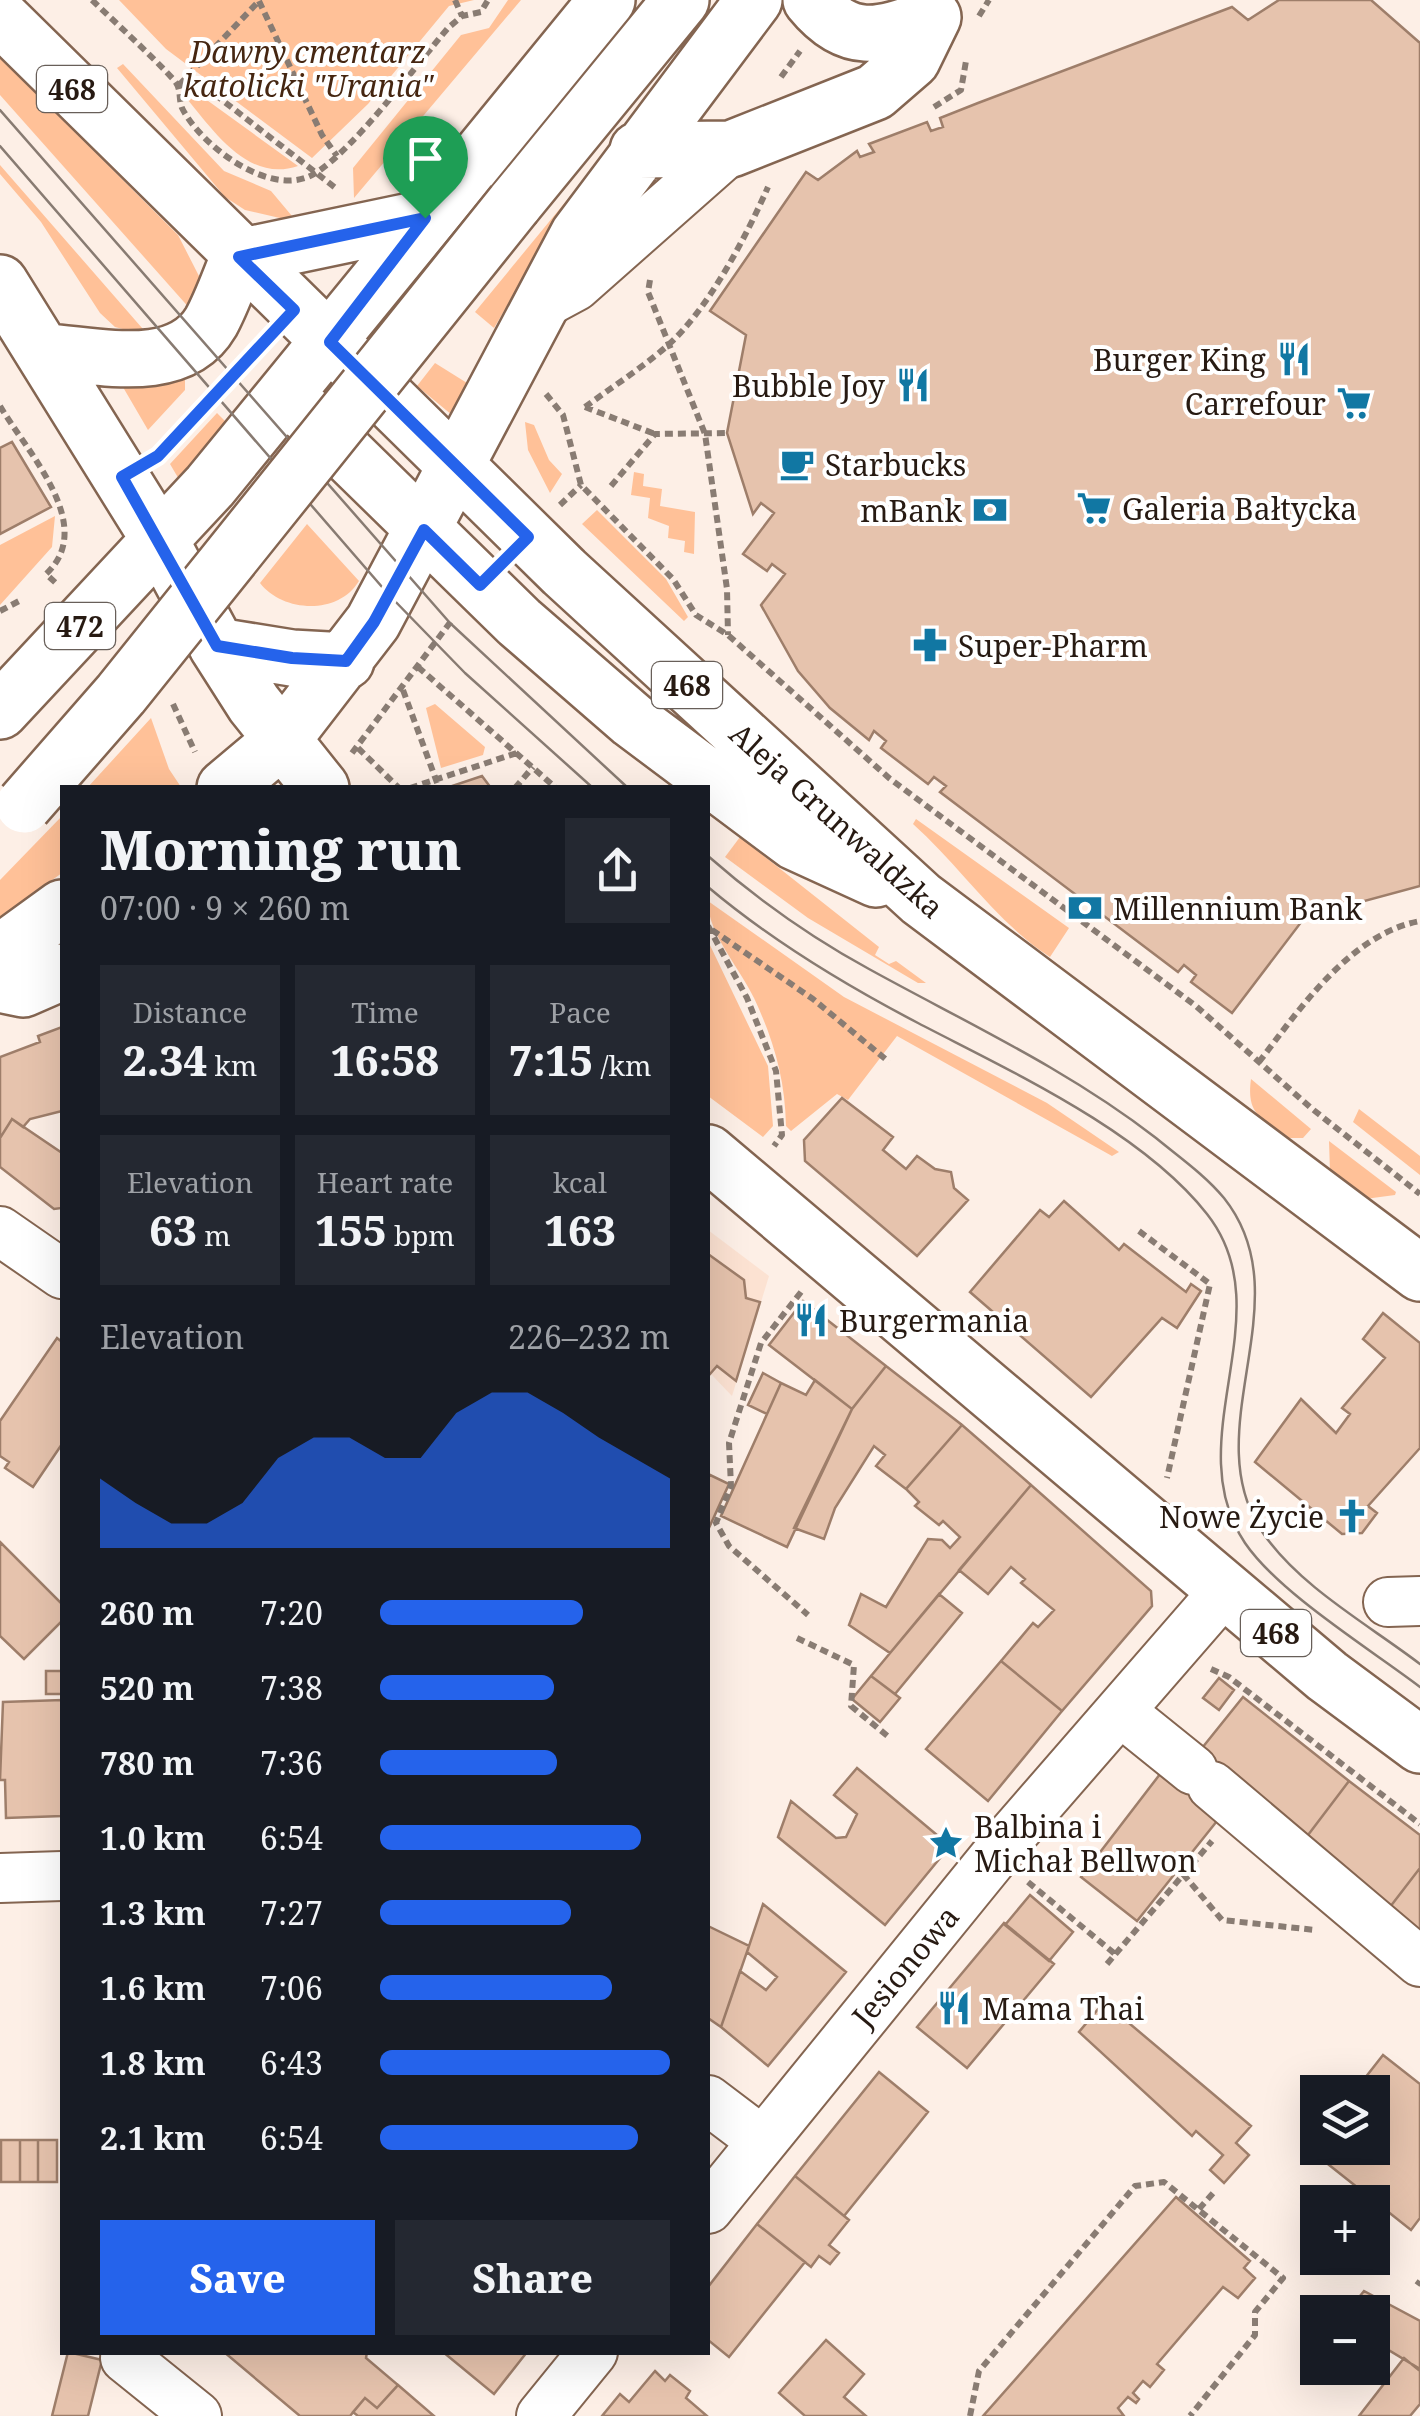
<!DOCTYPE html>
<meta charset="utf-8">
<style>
:root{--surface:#171b24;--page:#242831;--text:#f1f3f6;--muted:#9ea1a6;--accent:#2563eb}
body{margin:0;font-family:"Noto Serif",serif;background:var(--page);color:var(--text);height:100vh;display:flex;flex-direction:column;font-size:38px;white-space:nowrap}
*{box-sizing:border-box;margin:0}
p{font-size:32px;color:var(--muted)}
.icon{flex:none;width:55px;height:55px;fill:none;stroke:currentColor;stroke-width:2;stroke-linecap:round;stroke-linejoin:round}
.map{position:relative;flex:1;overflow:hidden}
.drawer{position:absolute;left:60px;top:785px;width:650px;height:1570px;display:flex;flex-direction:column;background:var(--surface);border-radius:0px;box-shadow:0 10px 40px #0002}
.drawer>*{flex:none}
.buttons{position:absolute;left:1300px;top:2075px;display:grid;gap:20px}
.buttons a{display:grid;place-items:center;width:90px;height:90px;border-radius:0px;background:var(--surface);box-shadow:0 10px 40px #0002;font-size:50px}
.pin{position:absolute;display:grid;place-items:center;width:85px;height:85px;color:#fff;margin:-102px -42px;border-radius:50% 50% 50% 0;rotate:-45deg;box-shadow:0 0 10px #0007}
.pin .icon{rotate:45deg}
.round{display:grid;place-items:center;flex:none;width:105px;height:105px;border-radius:0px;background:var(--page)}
.summary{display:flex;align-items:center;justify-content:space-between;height:170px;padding:0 40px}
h1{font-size:55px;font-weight:800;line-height:75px}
.metrics{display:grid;grid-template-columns:repeat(3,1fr);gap:15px;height:170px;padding:10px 40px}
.metrics div{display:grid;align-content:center;border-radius:0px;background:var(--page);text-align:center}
.metrics b{font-size:42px;font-weight:800}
.metrics small{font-size:28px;font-weight:400}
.metrics p{font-size:28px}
.chart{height:280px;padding:20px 40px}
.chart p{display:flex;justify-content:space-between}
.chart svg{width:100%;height:180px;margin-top:10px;fill:var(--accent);opacity:.7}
.primary-button{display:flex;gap:20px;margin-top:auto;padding:20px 40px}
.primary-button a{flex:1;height:115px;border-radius:0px;background:var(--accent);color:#fff;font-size:40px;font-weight:800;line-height:115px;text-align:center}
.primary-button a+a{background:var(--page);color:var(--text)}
ul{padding:0 40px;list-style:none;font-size:32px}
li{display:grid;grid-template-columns:160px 120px 1fr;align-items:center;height:75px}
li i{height:25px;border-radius:12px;background:var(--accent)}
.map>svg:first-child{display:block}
</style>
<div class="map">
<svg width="1420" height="2416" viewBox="0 0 1420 2416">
<rect width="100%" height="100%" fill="#fdefe6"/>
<path fill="#fce2d2" d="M708,1230L769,1276L732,1396L708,1371Z"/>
<path fill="#ffc198" d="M119,0H474L449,6L368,104L312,158L166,49Z
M508,0H521L354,198L353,168L461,35L489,28Z
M0,58L178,235L200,278L199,297L192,311L0,95Z
M123,64L224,171L271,191L297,222L245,210L225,197L117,68Z
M193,90L298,166C248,183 214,131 187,99Z
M0,165L149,336L115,327L100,313L41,222L0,174Z
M576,189L494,328L475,312Z
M435,363L467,383L452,415L417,386Z
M185,372V390L148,430L120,382Z
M217,413L229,425L180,481L170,464Z
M525,422L534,425L549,460L562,474L550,493L528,450Z
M634,472L644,474L643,486L662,489L660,506L695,512L694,554L684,552L685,541L668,538L669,526L648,518L650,498L631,495Z
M597,510L666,579L688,617L684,621L582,524Z
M55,516L52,547L0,605V545Z
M307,524L359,581C338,616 282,612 260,583Z
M435,704L485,747L483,755L441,768L426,708Z
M151,718L169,769L181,787H88Z
M62,816V873L0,917V880Z
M916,819L1069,928L1050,957C997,923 960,866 913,824Z
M740,837L879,947L875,955L889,964L896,961L926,983H918L808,918L725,857Z
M708,901L844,997L1047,1103L1119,1152L1112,1156L897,1036L848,1100L837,1094L791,1131L786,1126C785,1079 774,1041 754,998C740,968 707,932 708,901Z
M708,941L768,1066L773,1126L763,1137L708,1096Z
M1251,1079L1311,1129L1303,1138H1287C1262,1118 1246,1115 1251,1079Z
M1359,1109L1420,1156V1175L1353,1122Z
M1329,1141L1396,1192L1395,1195L1365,1199L1330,1172Z"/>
<path fill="#e6c3ad" stroke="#9e7e6a" stroke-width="2.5" d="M1279,0H1371L1420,43V886L1305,917L1232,1013L1191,982L1196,975L1184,965L1178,972L940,792L946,786L934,777L928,784L881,748L886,741L874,731L869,740L830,708L798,671L761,605L785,574L772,564L767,571L743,554L774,513L761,503L753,514L727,433L746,335L710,311L806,172L818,180L857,151L860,157L874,152L869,144L927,122L931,131L943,127L940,118L978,103L1232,7L1248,20Z
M12,442L51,507L0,534V448Z
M482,776L491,788H451L452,786Z
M62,1027V1111L30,1119L23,1127L12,1119L0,1138V1057L40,1042L38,1036Z
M842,1098L893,1137L883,1150L906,1169L917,1156L935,1169L951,1172L954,1188L968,1200L917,1256L805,1161L804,1140Z
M12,1119L62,1153V1208L54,1209L0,1167V1138Z
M1064,1201L1119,1250L1124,1244L1186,1292L1191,1284L1201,1291L1177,1328L1162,1318L1091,1397L970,1292L1040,1210L1049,1217Z
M708,1254L744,1280L746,1298L760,1302L736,1381L717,1366L710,1374L708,1371Z
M803,1301L886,1366L852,1409L769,1345Z
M1383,1313L1420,1343V1448L1368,1506L1377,1513L1362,1533L1342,1534L1255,1462L1301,1399L1336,1433L1350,1414L1342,1408L1385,1358L1363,1339Z
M57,1338L62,1342V1444L33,1487L5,1468L9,1462L0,1456V1421Z
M886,1366L962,1425L906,1489L876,1466L885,1455L874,1446L835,1508L824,1539L794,1528L852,1409Z
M763,1373L781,1383L767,1414L748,1405Z
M815,1380L852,1409L787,1547L721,1516L781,1383L806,1395Z
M962,1425L1031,1485L890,1653L849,1625L861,1594L886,1607L928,1539L942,1540L950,1548L960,1537L943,1521L939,1525L915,1506L919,1502L906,1489Z
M708,1474L729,1484L708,1530Z
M1031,1485L1151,1591L1152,1606L1062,1711L1001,1661L1033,1623L1038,1627L1054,1610L1021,1583L1025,1579L1011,1567L988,1594L959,1570Z
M0,1542L62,1604V1621L24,1659L0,1636Z
M939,1594L962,1613L895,1694L871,1676Z
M1001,1661L1062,1711L988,1801L926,1749Z
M46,1671H62V1694H46Z
M871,1676L900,1698L880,1722L852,1699Z
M1219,1678L1234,1690L1219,1710L1203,1698Z
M1243,1697L1349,1781L1305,1839L1198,1753Z
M62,1700V1816L6,1818L5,1780H0L3,1702Z
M1167,1765L1225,1811L1137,1921L1081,1877Z
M857,1768L950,1846L885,1925L778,1837L791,1801L836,1838L846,1837L857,1814L834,1795Z
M1349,1781L1420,1835V1868L1390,1907L1305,1839Z
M1420,1868V1930L1390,1907Z
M1030,1895L1073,1932L1049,1961L1005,1925Z
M763,1904L846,1972L768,2066L721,2027L740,1971L766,1990L777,1977L747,1952Z
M1004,1923L1054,1964L967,2068L917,2027Z
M708,1926L749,1946L721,2027L708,2018Z
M1104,2002L1251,2126L1236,2143L1249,2155L1224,2183L1210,2170L1223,2155L1196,2131L1192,2136L1079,2032Z
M1383,2055L1420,2084V2218L1411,2230L1309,2149L1318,2139V2148H1372V2092H1354Z
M879,2072L928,2112L844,2216L795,2176Z
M1,2140H20V2182H1Z
M20,2140H38V2182H20Z
M38,2140H57V2182H38Z
M795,2176L849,2220L829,2245L839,2253L830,2264L819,2256L811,2267L757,2224Z
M1176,2197L1250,2261L1244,2268L1255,2278L1238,2298L1223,2287L1157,2364L1164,2370L1150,2387L1143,2381L1133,2393L1139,2399L1136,2403L1128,2397L1118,2408L1124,2416H983Z
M757,2224L805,2262L729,2357L708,2340V2287Z
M1364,2291L1420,2321V2369L1372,2340V2312H1347Z
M826,2340L864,2374L844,2397L866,2416H805L779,2393Z
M68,2352L102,2360L88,2416H52Z
M224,2352H367L366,2358L398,2385L377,2408L365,2398L350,2416H300Z
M443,2352H527L494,2394Z
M1404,2358L1420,2371V2404L1410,2416H1359Z
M655,2371L665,2381L670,2375L690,2391L686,2398L707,2416H602L620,2394L629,2402Z
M398,2385L434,2416H358L353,2412L365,2398L377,2408Z"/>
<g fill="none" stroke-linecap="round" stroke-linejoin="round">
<g stroke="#846551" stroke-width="52">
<path id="minor" d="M537,307L576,286L731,149
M0,1231L62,1274
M1388,1602L1420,1601
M1121,1712L1193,1770
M1212,1786L1420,1962
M0,1878L62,1876
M708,2100L761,2140
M708,2209L1012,1835L1225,1590
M125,2358L197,2416
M541,2416L593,2352"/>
</g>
<g stroke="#846551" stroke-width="60">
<path id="major" d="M811,0C850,48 881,35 933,17
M0,17L564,572L921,899L1420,1273
M638,150L731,149L875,92L912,60L933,17
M514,204L681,0
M0,283L161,542L217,646L254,704L321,788
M45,352C97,355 179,377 211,322C222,302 230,278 239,257L425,218
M296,404L519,622L632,720L795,842L876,879
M217,646L292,658L346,661
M0,711L210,486L607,0
M225,788L282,740L373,622L578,235L754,0
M0,953L62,908
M0,984L23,989L62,972
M708,1153L1327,1676L1420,1745"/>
</g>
<path stroke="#897c73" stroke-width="6" stroke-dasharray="8 5" stroke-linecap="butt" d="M92,0C120,27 148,52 174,80C182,89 178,98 182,108C201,146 271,199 314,174C353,151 416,65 448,28L462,16L481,12L488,0
M455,0L462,16
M259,1L322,135L337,156
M979,16L989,0
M781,77L800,51
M179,85L204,86L337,189
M179,85L259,1
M934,107L961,90L966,61
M650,280L648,292L705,434L727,589L728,635
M546,394L563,415L581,485L673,579L696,615L728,635L889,778L1196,1006L1311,1108L1420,1194
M0,406C27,452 98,526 46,574L58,585
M585,407C612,387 642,368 667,346C708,310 746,237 768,187
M585,407L655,434
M161,453L231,379
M611,486L655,434L727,433
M560,505L581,485
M0,611L21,600
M418,667L556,788
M403,690L439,788
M173,704L195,752
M358,748L399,788
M352,753L452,620
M410,788L517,753
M515,788L533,767
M708,926L747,998L776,1071L782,1135L774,1146
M712,930L813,999L889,1062
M1259,1062C1299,1010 1350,934 1420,921
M1139,1231L1210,1284L1167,1478
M801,1292L761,1343L729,1443L731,1486L716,1523L729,1546L808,1615
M797,1638L854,1665L851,1706L890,1738
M1211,1669L1229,1677L1420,1824
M1183,1874L1222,1920L1315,1930
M1028,1882L1115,1954
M1107,1964L1212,1841
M1199,2209L1215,2191
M1417,2285L1420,2281
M970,2416L979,2371L1135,2186L1164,2182L1283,2278L1255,2312V2335L1190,2416"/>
<use href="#minor" stroke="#fff" stroke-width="48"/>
<use href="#major" stroke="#fff" stroke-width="55"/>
<path stroke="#887b72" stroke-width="2.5" d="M0,110L450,623L628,788
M0,146L389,595L465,673L593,788
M708,856C757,899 812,938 869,969C967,1023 1067,1069 1156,1138C1179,1157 1205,1175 1224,1198C1305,1300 1193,1430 1263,1533C1300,1587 1369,1625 1420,1664
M708,887C772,941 843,984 918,1023C1010,1071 1142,1131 1207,1214C1285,1313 1176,1440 1245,1543C1279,1593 1370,1649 1420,1687"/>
<g stroke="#846551" stroke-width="60" stroke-linecap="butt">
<path id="major-bridge" d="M24,805L121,694L514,204"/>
</g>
<use href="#major-bridge" stroke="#fff" stroke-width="55"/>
</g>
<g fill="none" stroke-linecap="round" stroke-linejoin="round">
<g stroke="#fff" stroke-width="20">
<path id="route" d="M425,218L330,342L528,537L480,585L424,530L374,622L346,661L292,658L217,646L122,477L158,456L294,310L239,257Z"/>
</g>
<use href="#route" stroke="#2563eb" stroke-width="12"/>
</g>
<defs>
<g id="restaurant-bare" transform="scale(2.7)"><path d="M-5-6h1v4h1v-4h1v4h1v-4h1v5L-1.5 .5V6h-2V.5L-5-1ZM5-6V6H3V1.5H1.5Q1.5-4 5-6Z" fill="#1177a3" stroke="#fff" stroke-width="2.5" paint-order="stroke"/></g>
<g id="supermarket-bare" transform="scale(2.7)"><path d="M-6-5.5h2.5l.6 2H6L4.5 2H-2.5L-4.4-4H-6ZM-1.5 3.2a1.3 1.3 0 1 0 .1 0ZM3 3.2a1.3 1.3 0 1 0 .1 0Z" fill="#1177a3" stroke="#fff" stroke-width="2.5" paint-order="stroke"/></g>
<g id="cafe-bare" transform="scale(2.7)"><path d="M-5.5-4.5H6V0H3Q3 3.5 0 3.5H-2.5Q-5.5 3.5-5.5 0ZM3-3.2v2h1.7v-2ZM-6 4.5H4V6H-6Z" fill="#1177a3" stroke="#fff" stroke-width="2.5" paint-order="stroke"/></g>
<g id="bank-bare" transform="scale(2.7)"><path d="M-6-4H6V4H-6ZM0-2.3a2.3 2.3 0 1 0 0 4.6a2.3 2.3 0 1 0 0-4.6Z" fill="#1177a3" stroke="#fff" stroke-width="2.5" paint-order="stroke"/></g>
<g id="pharmacy-bare" transform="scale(2.7)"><path d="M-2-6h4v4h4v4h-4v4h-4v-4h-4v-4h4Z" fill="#1177a3" stroke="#fff" stroke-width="2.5" paint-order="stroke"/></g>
<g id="church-bare" transform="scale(2.7)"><path d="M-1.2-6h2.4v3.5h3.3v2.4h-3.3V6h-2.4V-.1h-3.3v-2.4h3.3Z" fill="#1177a3" stroke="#fff" stroke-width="2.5" paint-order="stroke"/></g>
<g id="sight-bare" transform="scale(2.7)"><path d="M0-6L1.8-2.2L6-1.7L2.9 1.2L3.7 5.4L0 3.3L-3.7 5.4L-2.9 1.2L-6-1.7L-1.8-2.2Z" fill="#1177a3" stroke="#fff" stroke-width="2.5" paint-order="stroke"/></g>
</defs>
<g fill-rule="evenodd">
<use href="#restaurant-bare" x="1294" y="359"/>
<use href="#restaurant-bare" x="913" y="385"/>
<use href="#supermarket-bare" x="1354" y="403"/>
<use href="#cafe-bare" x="797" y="464"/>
<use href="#supermarket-bare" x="1094" y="508"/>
<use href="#bank-bare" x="990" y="510"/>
<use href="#pharmacy-bare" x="930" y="645"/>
<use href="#bank-bare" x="1085" y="908"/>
<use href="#restaurant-bare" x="811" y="1320"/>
<use href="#church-bare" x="1352" y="1516"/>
<use href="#sight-bare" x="946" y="1843"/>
<use href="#restaurant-bare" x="954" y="2008"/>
</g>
<g text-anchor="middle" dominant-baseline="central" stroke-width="8" stroke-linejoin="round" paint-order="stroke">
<g fill="#fff" stroke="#685f59" stroke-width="2.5">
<rect x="37" y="66" width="70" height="46" rx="8"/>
<rect x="45" y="603" width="70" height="46" rx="8"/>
<rect x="652" y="662" width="70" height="46" rx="8"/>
<rect x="1241" y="1610" width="70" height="46" rx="8"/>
</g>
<g font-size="28" font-weight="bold" fill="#271a12">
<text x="72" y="89">468</text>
<text x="80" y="626">472</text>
<text x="687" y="685">468</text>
<text x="1276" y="1633">468</text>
</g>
<g font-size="30" font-style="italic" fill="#452611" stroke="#fff">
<text x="308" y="51">Dawny cmentarz<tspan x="308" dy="34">katolicki "Urania"</tspan></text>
</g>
<g font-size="30" fill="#271a12" stroke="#fff" text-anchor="start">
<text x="1266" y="359" text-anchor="end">Burger King</text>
<text x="885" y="385" text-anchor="end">Bubble Joy</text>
<text x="1326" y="403" text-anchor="end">Carrefour</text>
<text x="825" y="464">Starbucks</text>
<text x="1122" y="508">Galeria Bałtycka</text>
<text x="962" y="510" text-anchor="end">mBank</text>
<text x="958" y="645">Super-Pharm</text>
<text x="1113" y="908">Millennium Bank</text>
<text x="839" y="1320">Burgermania</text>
<text x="1324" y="1516" text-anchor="end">Nowe Życie</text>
<text x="974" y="1826">Balbina i<tspan x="974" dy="34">Michał Bellwon</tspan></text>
<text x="982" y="2008">Mama Thai</text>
</g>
<g font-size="30" fill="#271a12" stroke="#fff">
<text transform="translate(837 820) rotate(42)">Aleja Grunwaldzka</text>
<text transform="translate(905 1966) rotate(-50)">Jesionowa</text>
</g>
</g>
</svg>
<div class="buttons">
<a><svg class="icon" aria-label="layers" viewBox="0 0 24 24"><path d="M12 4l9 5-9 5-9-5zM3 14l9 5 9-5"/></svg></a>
<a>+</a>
<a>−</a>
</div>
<div class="pin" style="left:425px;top:218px;background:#1e9e55"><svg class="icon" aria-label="arrive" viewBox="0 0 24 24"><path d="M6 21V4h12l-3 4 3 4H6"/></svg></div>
<section class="drawer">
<div class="summary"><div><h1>Morning run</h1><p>07:00 · 9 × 260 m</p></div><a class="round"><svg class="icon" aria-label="share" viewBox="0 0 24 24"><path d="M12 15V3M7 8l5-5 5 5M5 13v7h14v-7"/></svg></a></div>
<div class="metrics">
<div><p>Distance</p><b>2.34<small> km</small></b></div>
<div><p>Time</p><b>16:58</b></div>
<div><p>Pace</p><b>7:15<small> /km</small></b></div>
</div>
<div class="metrics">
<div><p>Elevation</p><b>63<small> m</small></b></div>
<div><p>Heart rate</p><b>155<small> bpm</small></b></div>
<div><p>kcal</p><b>163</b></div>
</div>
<div class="chart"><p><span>Elevation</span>226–232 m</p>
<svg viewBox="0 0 160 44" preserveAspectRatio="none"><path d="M0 44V27L10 33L20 38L30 38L40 33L50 22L60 17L70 17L80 22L90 22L100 11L110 6L120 6L130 11L140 17L150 22L160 27V44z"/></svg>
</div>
<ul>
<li><b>260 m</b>7:20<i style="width:70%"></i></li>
<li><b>520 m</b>7:38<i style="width:60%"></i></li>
<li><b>780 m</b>7:36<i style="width:61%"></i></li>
<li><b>1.0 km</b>6:54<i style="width:90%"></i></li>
<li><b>1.3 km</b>7:27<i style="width:66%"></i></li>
<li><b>1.6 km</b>7:06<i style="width:80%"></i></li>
<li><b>1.8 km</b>6:43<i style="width:100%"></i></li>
<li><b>2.1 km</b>6:54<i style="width:89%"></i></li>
</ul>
<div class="primary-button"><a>Save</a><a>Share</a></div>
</section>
</div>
